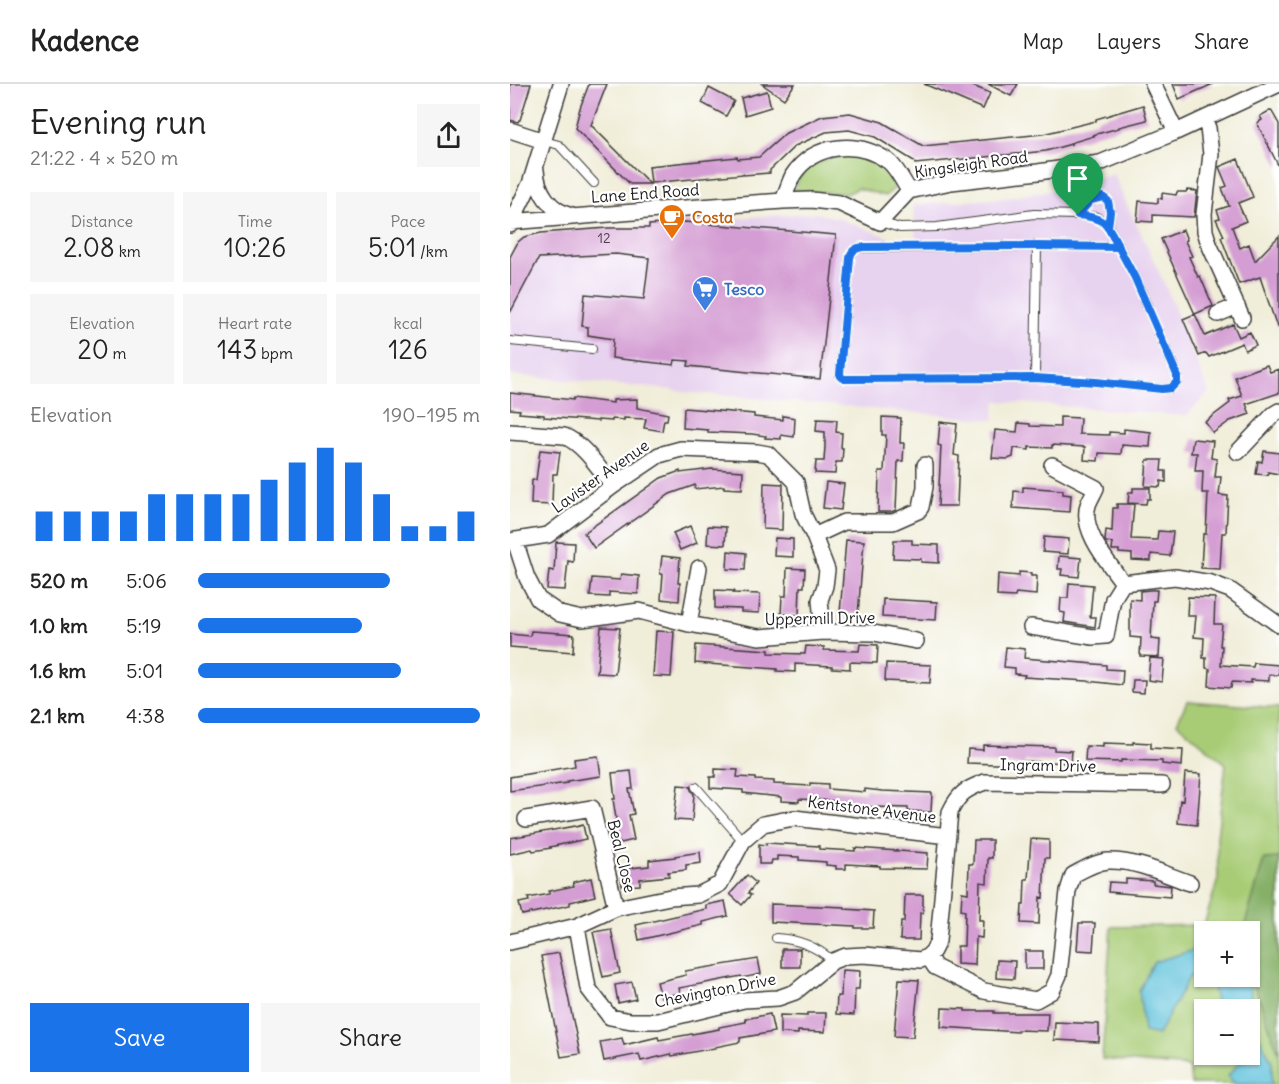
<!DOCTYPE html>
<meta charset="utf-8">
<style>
:root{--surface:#fff;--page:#f6f6f6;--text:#222;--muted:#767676;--line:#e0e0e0;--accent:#1a73e8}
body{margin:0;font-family:Delius,sans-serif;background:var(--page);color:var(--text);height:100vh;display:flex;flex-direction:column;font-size:22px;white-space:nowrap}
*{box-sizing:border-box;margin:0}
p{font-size:20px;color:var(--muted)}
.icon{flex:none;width:33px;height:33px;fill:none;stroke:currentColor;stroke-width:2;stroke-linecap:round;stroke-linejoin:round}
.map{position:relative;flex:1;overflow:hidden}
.details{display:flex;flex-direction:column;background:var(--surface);width:510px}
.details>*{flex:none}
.controls{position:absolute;left:684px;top:837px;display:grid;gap:12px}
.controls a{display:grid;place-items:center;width:66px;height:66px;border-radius:0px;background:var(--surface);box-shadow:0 2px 4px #0004;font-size:30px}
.pin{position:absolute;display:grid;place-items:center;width:51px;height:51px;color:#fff;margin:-62px -26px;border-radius:50% 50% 50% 0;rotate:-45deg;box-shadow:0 0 6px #0007}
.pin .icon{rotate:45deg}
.round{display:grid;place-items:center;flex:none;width:63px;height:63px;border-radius:0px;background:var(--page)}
.headline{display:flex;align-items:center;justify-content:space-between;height:102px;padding:0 30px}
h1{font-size:33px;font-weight:600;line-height:45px}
.stats{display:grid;grid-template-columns:repeat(3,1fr);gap:9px;height:102px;padding:6px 30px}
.stats div{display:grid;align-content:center;border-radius:0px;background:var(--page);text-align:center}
.stats b{font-size:26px;font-weight:600}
.stats small{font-size:16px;font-weight:400}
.stats p{font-size:16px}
.chart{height:168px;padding:12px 30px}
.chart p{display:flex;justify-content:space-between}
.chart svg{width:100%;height:108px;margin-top:6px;stroke:var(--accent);stroke-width:6}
.cta{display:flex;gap:12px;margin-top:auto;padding:12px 30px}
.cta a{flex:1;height:69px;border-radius:0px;background:var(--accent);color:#fff;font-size:24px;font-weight:600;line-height:69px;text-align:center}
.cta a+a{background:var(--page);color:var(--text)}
ul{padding:0 30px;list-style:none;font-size:20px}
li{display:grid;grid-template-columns:96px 72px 1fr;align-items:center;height:45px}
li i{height:15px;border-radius:8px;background:var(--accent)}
header{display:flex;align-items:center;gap:36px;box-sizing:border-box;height:84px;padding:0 30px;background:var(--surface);border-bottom:2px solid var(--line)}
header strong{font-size:28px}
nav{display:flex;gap:33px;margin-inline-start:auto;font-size:21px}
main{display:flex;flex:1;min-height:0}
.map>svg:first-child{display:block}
</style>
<header>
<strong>Kadence</strong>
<nav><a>Map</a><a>Layers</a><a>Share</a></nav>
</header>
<main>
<section class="details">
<div class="headline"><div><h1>Evening run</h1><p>21:22 · 4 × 520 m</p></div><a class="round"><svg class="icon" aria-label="share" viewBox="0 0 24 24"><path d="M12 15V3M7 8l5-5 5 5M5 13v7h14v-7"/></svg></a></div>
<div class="stats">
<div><p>Distance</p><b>2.08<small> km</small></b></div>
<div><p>Time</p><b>10:26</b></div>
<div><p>Pace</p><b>5:01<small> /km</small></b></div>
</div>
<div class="stats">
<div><p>Elevation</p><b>20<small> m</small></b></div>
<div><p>Heart rate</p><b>143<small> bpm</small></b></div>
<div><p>kcal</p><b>126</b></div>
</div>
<div class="chart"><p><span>Elevation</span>190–195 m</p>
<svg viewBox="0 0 160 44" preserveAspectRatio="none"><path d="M5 44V32M15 44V32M25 44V32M35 44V32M45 44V25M55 44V25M65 44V25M75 44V25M85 44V19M95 44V12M105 44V6M115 44V12M125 44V25M135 44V38M145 44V38M155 44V32"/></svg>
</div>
<ul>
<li><b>520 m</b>5:06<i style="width:68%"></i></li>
<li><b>1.0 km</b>5:19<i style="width:58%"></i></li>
<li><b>1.6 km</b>5:01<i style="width:72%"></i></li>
<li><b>2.1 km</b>4:38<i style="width:100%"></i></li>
</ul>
<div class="cta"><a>Save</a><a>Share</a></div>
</section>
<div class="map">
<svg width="769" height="1000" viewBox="0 0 769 1000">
<rect width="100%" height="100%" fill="#fff"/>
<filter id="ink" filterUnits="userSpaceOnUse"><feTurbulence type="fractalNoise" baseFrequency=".0167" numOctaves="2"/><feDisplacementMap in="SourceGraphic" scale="12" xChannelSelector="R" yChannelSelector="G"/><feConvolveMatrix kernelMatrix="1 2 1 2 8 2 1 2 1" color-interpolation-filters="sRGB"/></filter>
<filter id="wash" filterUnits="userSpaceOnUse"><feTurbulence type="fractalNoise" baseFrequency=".008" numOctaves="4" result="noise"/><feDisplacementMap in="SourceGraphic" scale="24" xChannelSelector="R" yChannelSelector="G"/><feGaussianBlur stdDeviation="1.35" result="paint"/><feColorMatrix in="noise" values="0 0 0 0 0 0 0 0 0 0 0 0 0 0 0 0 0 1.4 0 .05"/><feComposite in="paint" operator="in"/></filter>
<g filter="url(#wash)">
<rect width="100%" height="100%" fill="#f0edd8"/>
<path fill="#e7d2ef" d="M604,90L614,115L628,143L655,201L699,308L676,332L486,317L484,336L165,307L164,306L0,291V173L8,158L19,151L98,144H125L138,140L304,129L328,134L380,154L406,157L403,121L496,114L527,109L563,102Z"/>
<path fill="#a8cc76" stroke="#627449" stroke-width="1.5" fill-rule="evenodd" d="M342,71C362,76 379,83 385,104L375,112L347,104L337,110L284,106C286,102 287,96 290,93C301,75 323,73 342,71Z
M677,617L769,624V1000H681L679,983L592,975L601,843L694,841L708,795L707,753L716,680L667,639ZM694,848H740V892H694ZM694,926H740V970H694Z"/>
<path fill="#86b067" stroke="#516642" stroke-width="1.5" d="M769,774V970L740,890V848L733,847L754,775Z"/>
<path fill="#5dc1db" stroke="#3c6e7c" stroke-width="1.5" d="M694,863V892H739L740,894L742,938L762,978V1000H725L718,992L736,971L740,970V926L708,925L702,899L680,892L648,951L634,948L629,907L644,878Z"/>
<g id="blocks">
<path fill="#d49dd3" d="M0,0H21L10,36H9L8,38L0,36Z
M79,0H97L81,41L140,100H120L65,44L70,24Z
M252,0H285L274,15Z
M414,0H458L480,9L473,25Z
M478,0H508L501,12Z
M663,0H703L669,15Z
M199,4L224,17L216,32L192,19Z
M257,7L261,23L235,31L231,14Z
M633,21L637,36L609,43V44L583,51L584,52L560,59L561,60L536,67L405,80L404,77L365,53L339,46L316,48L285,62L260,86V89L233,91V90L141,99L139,82L227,73L228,75L249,73L276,49L312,32L340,29L372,38L413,62L533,50L586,37V35Z
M761,26L769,40V83L747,39L752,36L750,32Z
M728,75L743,113L728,119L736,137L722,143L730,164L739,160L745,177L769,152V243H767L750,193L729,200L711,153L714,152L706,135L710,134L707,126L719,122L712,104L717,102L709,83Z
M677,106L687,107L684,133L643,131V138L627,137L629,117L648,119V114L652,115V109L666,111L667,108H676Z
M175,138L326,151L310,295L178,282L179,277L165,276L164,281L102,274L103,255L78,251V243L72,242L75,210L134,215L139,174L106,170L29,174L0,229V173L8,158L14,153L31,149L98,144H139V141Z
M673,146L677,156L675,157L682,172L679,173L688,193L690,192L703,222L685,230L651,155Z
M685,230L695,252L723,240L729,253L740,248L746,261L735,266L732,259L699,273L696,269L689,272L673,235Z
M757,281L760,288L769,285V309L736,320L740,330L720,337L703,349L695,338L720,319L719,316L732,312L725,293Z
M0,309L63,316V314L103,319V316L127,315V324L158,330L157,336H154L152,347L134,344L136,335L114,334V336L102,335V337L88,336V337L34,333V331L9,329L10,326L0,325Z
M174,324L244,330V333L273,336V332L285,334L284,353L271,351V355L255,354L256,352L242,350L198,348V346L173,344Z
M372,333L391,334L390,359H394L393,377H388L386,426L381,428H368L369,387H374L376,351H372Z
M550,333L570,334L569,350L599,351V348L614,349V345L641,348L640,363L612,361L611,370L589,369L588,377L574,376L575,363L542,361V364L519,363V366L504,364L503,373L498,375L482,374L485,346L507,348L508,339L520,340V342L550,343Z
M307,335L327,336L326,348L332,349L331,364H333L332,378H326L325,390L305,389L306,377H314L315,363V348L306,347Z
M430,338L447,340L444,371L449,372L447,422H428L431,362L428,361Z
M683,355L703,357L701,374L707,375L705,393H711L709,411L718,412L716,449H712L710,485L691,484L693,450H696L698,409H692L693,387H685L687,369H681Z
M30,366L50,368L47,390H43L42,421L21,420L22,396H26Z
M754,367L769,369V390L758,388V391L746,390L748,377L752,378Z
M637,376H652L651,387H656V398L651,397L650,403L635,402Z
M202,385L233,387L232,405L214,404V402L185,405V401L160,410L84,464L74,449L151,394L170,387V389Z
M316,398L334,400L331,426L313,424Z
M254,399L273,400L272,446L253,445Z
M513,403L553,406V410L561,411L560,428L503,424L504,407L513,408Z
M623,404H640V415H637L636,420L618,419L619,408H623Z
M607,420H624L621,455L647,456L648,447L663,448L660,472L641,470V477L622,476V470L609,469V466H602L603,459L596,458L595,457L596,446L602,447L603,424H607Z
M180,442L187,459L170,466L163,449Z
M198,442L216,443L215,461L197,460Z
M534,453L559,455L558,470L533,468Z
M265,454L283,455V473L264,472Z
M336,456L354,457L348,530L330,529Z
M384,456H402V460L429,461V479L411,478V475L383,474Z
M46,458L64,459L63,478L58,477L55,506L37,505L39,486L44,487Z
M218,467L236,469L235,486L217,485Z
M152,472L170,474L168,499H170L169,517L151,515L153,490H150Z
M549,472L571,474L569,493L551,491L552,485H548Z
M277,484L295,485L294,503H290L289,531L271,530L272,512H276Z
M509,488L521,489V492H527L526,511L506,509L505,513L487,512L488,490L509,492Z
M111,490L129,492L128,510L99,508V513L80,512L82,494L110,496Z
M559,499L583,501L580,533H586L585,543L554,538L555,529L550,528L551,514H558Z
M205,506L224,507L223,509L250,510L249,529L231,528V525L205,524Z
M641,506H647L646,517H643L641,555L650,556L649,573L630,572L631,554L620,553V515L630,516V507Z
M678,513L705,514L704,540H712L710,562H712L711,581L743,583L744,579L769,581V591H759V597L741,596V599L722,598L721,604L699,602L700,585L696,584V574H693L694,554L684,553L686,532H677Z
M373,515L427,518L426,536L372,533Z
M91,543L110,544L105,590L87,589Z
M21,547L64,550L63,568L0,563V550L20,552Z
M146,547L164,548L161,593L143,592Z
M350,560L368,561L367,579L340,578V585L322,584V582L285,580V588L267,587V585L185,579L186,561L259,566V569L295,570L296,562L314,563V566L349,567Z
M496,563L515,565L514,574L596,581V585L613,586L612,601L577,597L514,593L515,591L505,590V584L494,583Z
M640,574L654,575L652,598L638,596Z
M376,579L421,581L420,599L375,597Z
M623,596H635L634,609L622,608Z
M623,658L641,659V664L673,666L672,682L652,680V677L611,676V678L575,677L576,662L593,663V659L623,660Z
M473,661L544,663V666L562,667L561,679L515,677V681L457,679L458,665L473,666Z
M88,672L91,692L57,697V699L0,707V693L65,682L64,675Z
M205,685L228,686L227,693L245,694V696L264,697V700L300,702V699L318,700V705L355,708V705L372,707L422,709L421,728L398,727V724L326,722L327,717L289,715V718L271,717V713L233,709V706L200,704V693H205Z
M121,687L123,705H119L124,730L119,731L124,756L106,760L103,742L107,741L103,715H105L102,689Z
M675,689L691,690L687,741L668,739L670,716L673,717Z
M168,701L180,702L181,706L184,710L182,737L164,736Z
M73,741L76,755L40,763L41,764L23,767L22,765L0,770V754L65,742L66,743Z
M521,755L539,756V774H535L533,814L530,813L529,840L511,839L512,821H514L515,795H518Z
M464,756H482V774H478L477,799L470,798L469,836H473L472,854L466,853L465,881L447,880V862H454L455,827L451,826L452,808L458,809L459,780H463Z
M256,759L309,762V765L345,767V764L418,769L417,785L370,784V782L336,780V785H326V782L316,781V778L289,776V773L267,772V776H262L261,780H249V760L256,761Z
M190,768L191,779L176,781V786L158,788L159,792L130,795V801L112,802L110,785L139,782V776L165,773V772Z
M237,791L246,799L238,809L241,811L232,821L220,810Z
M81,794L85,812L60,818V821L12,831L9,819L19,817L18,814L39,810V807L64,802L63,798Z
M616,795L643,797V800L661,802L660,813L598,808L599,798L616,799Z
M395,811H413V829H410L409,856H390L391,838H394Z
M215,817L218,832L193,838V841L129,856L126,841L196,825V821Z
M261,820L335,823V825L364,827L363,844H345V842L261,838Z
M569,839H585L583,867L567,866Z
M101,845L110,889L93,893L83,848Z
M272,865H290V883H272Z
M515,867H533V885H515Z
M49,869L70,970L51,973L31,872Z
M248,875L251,890L232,894L231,892L206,897L169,904L170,909L151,913L147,898L176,891L175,887Z
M487,876L505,877L504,895L486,894Z
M332,886L350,887L349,905H345L344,931L326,930L327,912H331Z
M389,895L409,896L403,953L384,952Z
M122,898L126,915L108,919L105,901Z
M432,924L455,925V927H484V929H538L537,947L508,946V948L431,943Z
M297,929H316L315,948L288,947V950L270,949V931L297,932Z
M260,930L264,948L230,954V958L205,963V964L162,972L161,970L131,977L129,970L94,977L90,958L112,954L114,961L148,953L149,956L209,945V943L236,938L235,935Z
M545,938L589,940V958L544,956Z"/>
</g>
</g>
<g filter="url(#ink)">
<use href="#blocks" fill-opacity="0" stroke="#3c3b38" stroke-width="1.5"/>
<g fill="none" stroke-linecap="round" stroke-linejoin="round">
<g stroke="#3c3b38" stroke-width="10">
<path id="service" d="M34,57L49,61L84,99
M568,131L581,116L593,113L598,118L600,128L599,143
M370,138L390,144L427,143L524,130L568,131L587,133L599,143L625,194L667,291V298L661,304L652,305L586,298L525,294L334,295L331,293L330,290L340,174L343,167L347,164L527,162L609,163
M0,257L82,265
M525,294L527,162
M186,703L233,757
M266,854C288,855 307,863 323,877"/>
</g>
<g stroke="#3c3b38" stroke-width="18">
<path id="minor" d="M643,0L666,48
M694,36L698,44L701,70L694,130L695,147L699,160L732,234
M0,46L34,57
M26,86C27,107 40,127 62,132
M273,117C276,109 279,99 283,91C304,59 348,56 378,77C385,82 394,98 399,107
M0,138L149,126L273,117L301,116L329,119L370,138L399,107L441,98L528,88L590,79L666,48L769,0
M0,141L20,100L51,0
M708,230L727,222
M0,348L54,352C75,361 89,385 103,402
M728,368L764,330L769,327
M542,381L586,404C584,409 580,415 578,421C570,447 599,479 613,499
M304,452L334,438H383L408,427L411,423L415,403V381
M0,457L38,451L103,402L149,371L171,365L247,368L258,370L286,398L293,430L304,452L317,486L315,502L310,516L313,548
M5,457L17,494L28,515L50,530L72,535L129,527L179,540L249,553L313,548L364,549L406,557
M179,540L189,484
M521,543L583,553L596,552L603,515L613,499L665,493L701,499L720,506L769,541
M16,735L82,724L106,824
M67,842L78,904L100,933L121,937H148L234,916L268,914L285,908L323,877L336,872L354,871L411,876L418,872L425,883L474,907L526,916L542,907L549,891L558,807L563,791C574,785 586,778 598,777C626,776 654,790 680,799
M0,858L67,842L106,824L160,813L188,811L210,800L233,757L253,740L284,734L438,752
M418,872L423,867L428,857L440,728C449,709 456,705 475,698L652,701"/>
</g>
<use href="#service" stroke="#fff" stroke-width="8"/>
<use href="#minor" stroke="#fff" stroke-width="15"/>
</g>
</g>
<g fill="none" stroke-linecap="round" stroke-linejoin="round" filter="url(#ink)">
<g stroke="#fff" stroke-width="12">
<path id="route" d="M568,131C596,134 596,139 609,163L527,162L353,163C345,164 341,167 340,174L330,290L331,293L334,295L525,294L586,298L652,305L661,304L667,298V291L625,194L598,143L600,128L598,117L593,113L581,116L568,131"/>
</g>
<use href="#route" stroke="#1a73e8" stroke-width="8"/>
</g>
<defs>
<g id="cafe-pin" transform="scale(1.35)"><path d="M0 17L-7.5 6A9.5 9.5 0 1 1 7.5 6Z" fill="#e8710a" stroke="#fff"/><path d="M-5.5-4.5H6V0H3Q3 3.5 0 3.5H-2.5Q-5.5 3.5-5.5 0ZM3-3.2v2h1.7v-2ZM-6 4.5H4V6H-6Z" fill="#fff"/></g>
<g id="supermarket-pin" transform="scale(1.35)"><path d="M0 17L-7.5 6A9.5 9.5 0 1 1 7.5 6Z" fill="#3f7fe0" stroke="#fff"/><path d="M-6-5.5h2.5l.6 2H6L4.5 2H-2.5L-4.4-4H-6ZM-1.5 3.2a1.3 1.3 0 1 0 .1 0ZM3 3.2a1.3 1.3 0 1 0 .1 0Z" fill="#fff"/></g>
</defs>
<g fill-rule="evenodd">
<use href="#cafe-pin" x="162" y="133"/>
<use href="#supermarket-pin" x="195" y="205"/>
</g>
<g text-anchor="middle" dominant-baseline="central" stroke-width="4.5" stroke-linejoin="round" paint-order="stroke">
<g font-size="14" fill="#4a3c4a">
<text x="94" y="154">12</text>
</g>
<g font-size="16" fill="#1c1c1c" stroke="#fff">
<text transform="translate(461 80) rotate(-8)">Kingsleigh Road</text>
<text transform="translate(135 109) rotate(-4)">Lane End Road</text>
<text transform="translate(90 392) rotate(-35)">Lavister Avenue</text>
<text transform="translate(310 534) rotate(-1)">Uppermill Drive</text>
<text transform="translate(538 681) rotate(1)">Ingram Drive</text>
<text transform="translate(362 725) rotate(7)">Kentstone Avenue</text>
<text transform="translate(112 772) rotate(76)">Beal Close</text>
<text transform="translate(205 906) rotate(-11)">Chevington Drive</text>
</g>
<g font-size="16" font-weight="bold" fill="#c56008" stroke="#fff" text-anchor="start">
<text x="182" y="133">Costa</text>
</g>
<g font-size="16" font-weight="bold" fill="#366cbe" stroke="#fff" text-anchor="start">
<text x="214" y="205">Tesco</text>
</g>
</g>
</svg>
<div class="controls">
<a>+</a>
<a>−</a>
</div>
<div class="pin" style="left:568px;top:131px;background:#1e9e55"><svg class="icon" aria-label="arrive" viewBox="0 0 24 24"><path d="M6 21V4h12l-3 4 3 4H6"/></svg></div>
</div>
</main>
